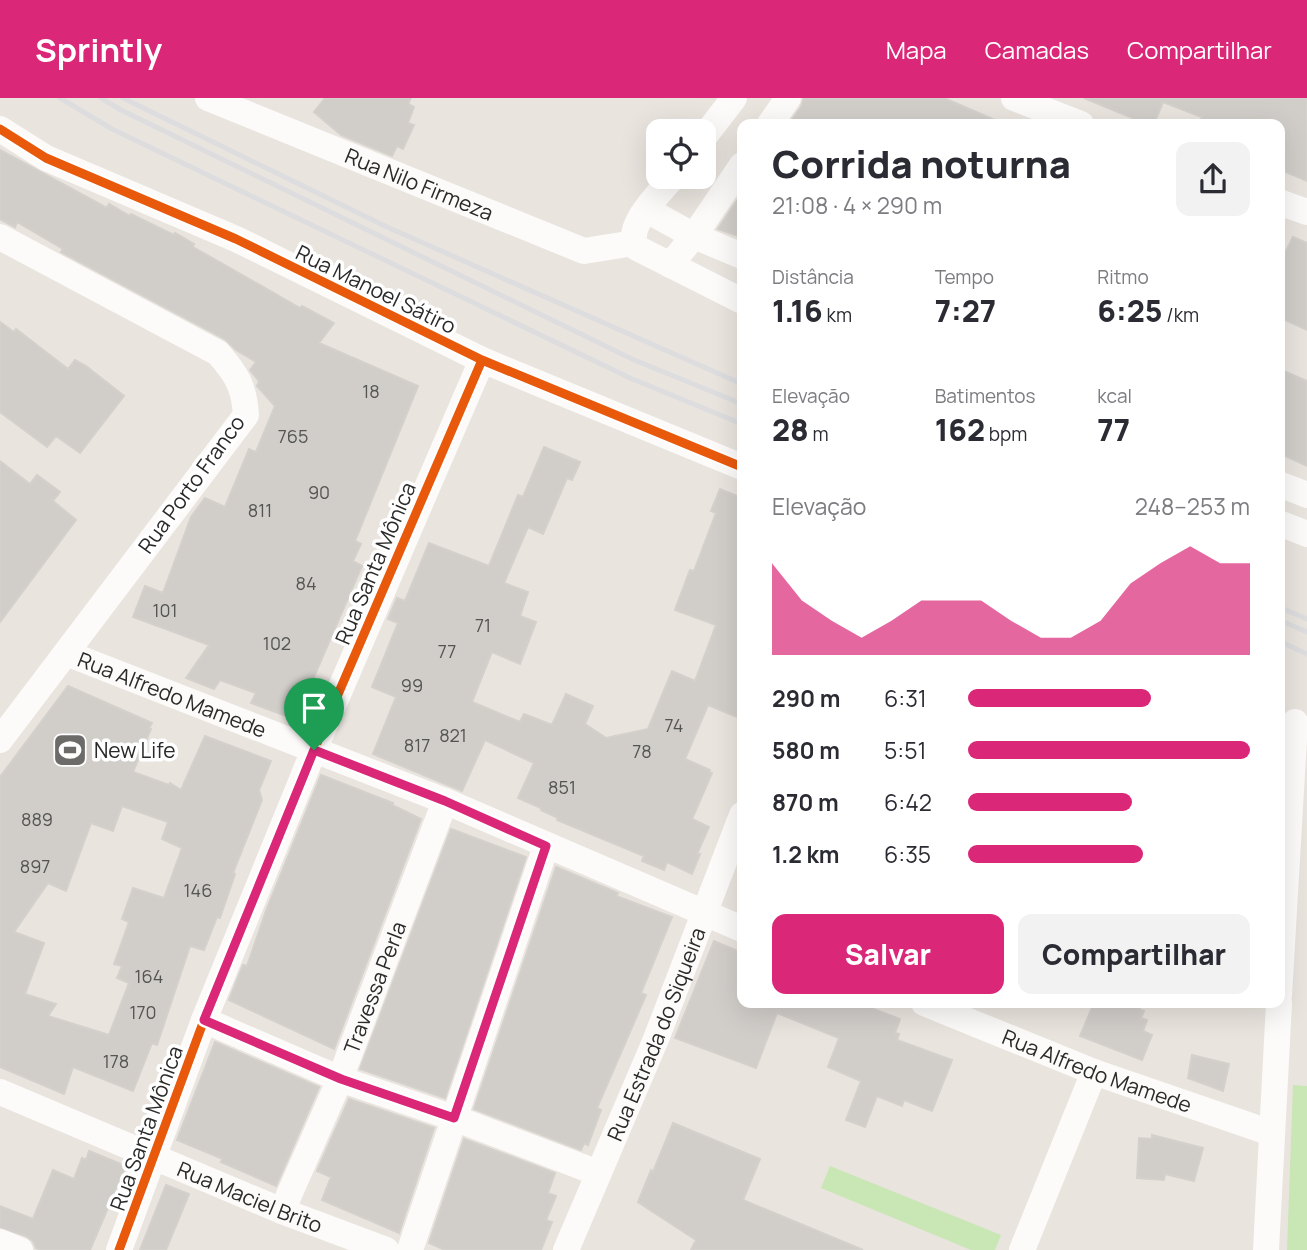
<!DOCTYPE html>
<html lang="pt">
<meta charset="utf-8">
<style>
:root{--surface:#fff;--page:#f2f2f3;--text:#2b2b33;--muted:#7c7c81;--accent:#db2777}
body{margin:0;font-family:Manrope,sans-serif;background:var(--page);color:var(--text);height:100vh;display:flex;flex-direction:column;font-size:26px;white-space:nowrap}
*{box-sizing:border-box;margin:0}
p{font-size:23px;color:var(--muted)}
.icon{flex:none;width:38px;height:38px;fill:none;stroke:currentColor;stroke-width:2;stroke-linecap:round;stroke-linejoin:round}
.map{position:relative;flex:1;overflow:hidden}
.panel{position:absolute;left:737px;top:21px;width:548px;height:889px;display:flex;flex-direction:column;background:var(--surface);border-radius:14px;box-shadow:0 7px 28px #0002}
.panel>*{flex:none}
.buttons{position:absolute;left:646px;top:21px;display:grid;gap:14px}
.buttons a{display:grid;place-items:center;width:70px;height:70px;border-radius:14px;background:var(--surface);box-shadow:0 7px 28px #0002;font-size:35px}
.pin{position:absolute;display:grid;place-items:center;width:60px;height:60px;color:#fff;margin:-72px -30px;border-radius:50% 50% 50% 0;rotate:-45deg;box-shadow:0 0 7px #0007}
.pin .icon{rotate:45deg}
.round{display:grid;place-items:center;flex:none;width:74px;height:74px;border-radius:14px;background:var(--page)}
.head{display:flex;align-items:center;justify-content:space-between;height:119px;padding:0 35px}
h1{font-size:38px;font-weight:800;line-height:52px}
.figures{display:grid;grid-template-columns:repeat(3,1fr);gap:10px;height:119px;padding:7px 35px}
.figures div{display:grid;align-content:center}
.figures b{font-size:30px;font-weight:800}
.figures small{font-size:19px;font-weight:400}
.figures p{font-size:19px}
.chart{height:196px;padding:14px 35px}
.chart p{display:flex;justify-content:space-between}
.chart svg{width:100%;height:126px;margin-top:7px;fill:var(--accent);opacity:.7}
.cta{display:flex;gap:14px;margin-top:auto;padding:14px 35px}
.cta a{flex:1;height:80px;border-radius:14px;background:var(--accent);color:#fff;font-size:28px;font-weight:800;line-height:80px;text-align:center}
.cta a+a{background:var(--page);color:var(--text)}
ul{padding:0 35px;list-style:none;font-size:23px}
li{display:grid;grid-template-columns:112px 84px 1fr;align-items:center;height:52px}
li i{height:18px;border-radius:9px;background:var(--accent)}
header{display:flex;align-items:center;gap:42px;box-sizing:border-box;height:98px;padding:0 35px;background:var(--accent);color:#fff}
header strong{font-size:33px}
nav{display:flex;gap:38px;margin-inline-start:auto;font-size:24px}
.map>svg:first-child{display:block}
</style>
<header>
<strong>Sprintly</strong>
<nav><a>Mapa</a><a>Camadas</a><a>Compartilhar</a></nav>
</header>
<div class="map">
<svg width="1307" height="1152" viewBox="0 0 1307 1152">
<rect width="100%" height="100%" fill="#e9e4de"/>
<path fill="#c9e6b5" d="M1293,987L1307,988V1152H1287Z
M830,1068L1001,1137L995,1152H971L821,1090Z"/>
<path fill="#d1ceca" stroke="#d4d0cb" stroke-width="2" fill-rule="evenodd" d="M325,0H411L408,6L414,9L408,25L414,27L403,51L397,48L392,58L341,37L314,14Z
M804,0H944L1004,26H789L801,9Z
M1084,0H1307V83L1279,71V26H1198L1202,19L1163,4L1154,26H1147Z
M0,52L107,110L109,106L130,118L131,116L174,137L175,135L194,146L193,149L300,210L302,208L334,225L319,245L418,288L355,443L361,446L353,463L362,468L311,586L307,584L295,610L290,608L286,618L251,605L256,595L220,582L214,591L186,580L209,547L133,519L145,488L163,495L191,419L205,400L225,409L249,351L256,354L275,308L257,288L259,283L250,272L256,264L236,252L225,241L61,154L63,151L17,124L15,129L0,121Z
M742,95V139L718,131Z
M1293,139L1307,145V232L1279,219V154L1284,157Z
M0,224L14,234L16,231L68,271L75,262L86,268L124,298L80,355L56,338L47,349L0,314Z
M1279,271L1307,283V368L1279,355Z
M544,349L580,364L572,382L567,380L543,436L528,429L504,485L528,494L520,518L536,524L520,566L492,554L472,604L520,624L524,616L552,627L566,596L593,608L585,626L606,640L648,631L672,573L695,583L716,527L675,512L690,472L694,473L716,415L711,413L720,391L742,400V621L708,607L685,661L710,672L709,674L712,675L692,721L709,729L697,756H700L692,776L667,764L664,772L642,763L644,758L557,722L558,720L541,712V710L518,700L534,665L485,642L462,693L373,656L396,599L372,589L398,525L388,521L397,500L405,503L429,445L489,468L518,397L523,399Z
M0,363L30,386L37,377L60,394L53,403L76,422L0,524Z
M68,588L152,625L149,630L151,631L133,674L169,687L170,685L181,692L205,638L271,663L259,692L262,702L233,775L235,776L220,820L217,819L204,852L190,848L157,947L152,945L133,993L73,969L64,996L0,969V679ZM122,708L168,724L162,741L182,750L164,800L133,790L122,821L129,824L114,866L122,868L117,880L129,885L109,937L48,918L56,906L25,896L44,845L14,834L48,785L66,793L91,725L113,733Z
M321,677L393,705L392,707L421,721L334,951L229,902L243,867L247,868L266,813Z
M451,731L526,759L445,1000L360,971Z
M556,769L618,795L616,798L672,819L641,895L646,897L597,1010L601,1012L588,1047L584,1045L581,1052L474,1011Z
M714,843L742,855V905H858L900,921L895,935L899,936L897,942L952,962L932,1013L904,1002L902,1008L877,998L865,1029L846,1022L861,983L828,969L839,940L777,915L756,970L675,940Z
M1094,905H1125L1144,913L1141,920L1147,922L1143,933L1152,937L1142,962L1080,938Z
M215,944L319,989L276,1088L221,1064L223,1061L177,1042Z
M1192,957L1229,966L1223,993L1188,980Z
M349,1001L434,1030L399,1135L322,1102L331,1079L317,1073Z
M673,1025L760,1061L743,1102L863,1152H691L696,1142L638,1104L651,1072L653,1074Z
M1152,1037L1203,1050L1194,1083L1165,1076L1164,1082L1137,1080L1139,1040L1152,1041Z
M464,1041L555,1075L548,1095L556,1098L546,1122L552,1124L541,1152H445L429,1145Z
M89,1053L126,1068L90,1152H41L36,1150L33,1143L26,1138L0,1129V1108L33,1121L53,1072L74,1081L82,1060L86,1062Z
M166,1087L189,1096L166,1152H140Z"/>
<g fill="none" stroke-linecap="round" stroke-linejoin="round">
<g stroke="#fcfbfa" stroke-width="26">
<path id="s1" d="M208,0L584,153L634,145"/>
<path d="M1014,0L1081,26"/>
<path d="M770,26L788,0"/>
<path d="M0,31L46,60L236,141L482,262L742,369"/>
<path d="M704,39L734,0"/>
<path d="M673,79C660,95 623,129 637,150L742,203"/>
<path d="M1279,104L1307,114"/>
<path d="M647,112L694,138L742,158"/>
<path d="M0,139L218,255C237,277 244,288 246,317L0,642"/>
<path d="M670,167L694,138L742,67"/>
<path d="M1279,386L1307,397"/>
<path d="M1279,425L1307,436"/>
<path id="s2" d="M66,555L445,703L742,831"/>
<path d="M1279,897L1295,624"/>
<path id="s3" d="M924,905L1094,974L1271,1035"/>
<path d="M204,922L340,981L454,1020L598,1075"/>
<path id="s4" d="M0,994L282,1113L386,1152"/>
<path id="s5" d="M282,1113L340,981L445,703"/>
<path d="M0,1144L20,1152"/>
<path d="M119,1152L204,922L314,652L482,262"/>
<path d="M410,1152L546,748"/>
<path id="s6" d="M566,1152L656,941L742,717"/>
<path d="M1022,1152L1094,974"/>
<path d="M1266,1152L1279,905"/>
</g>
<path stroke="#dddddf" stroke-width="5" d="M60,0L112,31L630,280L742,326
M101,0L121,12L632,261L742,306
M123,0L387,129L742,286
M1279,509L1307,521
M1279,522L1307,534
M1279,543L1307,556"/>
<g stroke="#fff" stroke-width="13">
<path id="cycleway" d="M0,31L46,60L236,141L482,262L742,369
M119,1152L204,922L314,652L482,262"/>
</g>
<use href="#cycleway" stroke="#e8590c" stroke-width="9"/>
</g>
<g fill="none" stroke-linecap="round" stroke-linejoin="round">
<g stroke="#fff" stroke-width="14">
<path id="route" d="M314,652L445,703L546,748L454,1020L341,981L204,922Z"/>
</g>
<use href="#route" stroke="#db2777" stroke-width="9"/>
</g>
<defs>
<g id="stadium-square" transform="scale(1.75)"><rect x="-9" y="-9" width="18" height="18" rx="4" fill="#6d6b69" stroke="#fff"/><path d="M0-5a6.5 5 0 1 0 0 10a6.5 5 0 1 0 0-10ZM-3.5-1.8h7v3.6h-7Z" fill="#fff"/></g>
</defs>
<g fill-rule="evenodd">
<use href="#stadium-square" x="70" y="652"/>
</g>
<g text-anchor="middle" dominant-baseline="central" stroke-width="7" stroke-linejoin="round" paint-order="stroke">
<g font-size="18" fill="#545453">
<text x="371" y="293">18</text>
<text x="293" y="338">765</text>
<text x="319" y="394">90</text>
<text x="260" y="412">811</text>
<text x="306" y="485">84</text>
<text x="165" y="512">101</text>
<text x="483" y="527">71</text>
<text x="277" y="545">102</text>
<text x="447" y="553">77</text>
<text x="412" y="587">99</text>
<text x="674" y="627">74</text>
<text x="453" y="637">821</text>
<text x="417" y="647">817</text>
<text x="642" y="653">78</text>
<text x="562" y="689">851</text>
<text x="37" y="721">889</text>
<text x="35" y="768">897</text>
<text x="198" y="792">146</text>
<text x="149" y="878">164</text>
<text x="143" y="914">170</text>
<text x="116" y="963">178</text>
</g>
<g font-size="21" fill="#2a2a2a" stroke="#fff">
<text stroke="none"><textPath href="#s1" startOffset="228">Rua Nilo Firmeza</textPath></text>
<text transform="translate(376 191) rotate(26)">Rua Manoel Sátiro</text>
<text transform="translate(191 386) rotate(-54)">Rua Porto Franco</text>
<text transform="translate(375 465) rotate(-67)">Rua Santa Mônica</text>
<text stroke="none"><textPath href="#s2" startOffset="114">Rua Alfredo Mamede</textPath></text>
<text stroke="none"><textPath href="#s5" startOffset="242">Travessa Perla</textPath></text>
<text stroke="none"><textPath href="#s6" startOffset="234">Rua Estrada do Siqueira</textPath></text>
<text stroke="none"><textPath href="#s3" startOffset="186">Rua Alfredo Mamede</textPath></text>
<text transform="translate(146 1030) rotate(-70)">Rua Santa Mônica</text>
<text stroke="none"><textPath href="#s4" startOffset="271">Rua Maciel Brito</textPath></text>
</g>
<g font-size="21" fill="#2a2a2a" stroke="#fff" text-anchor="start">
<text x="94" y="652">New Life</text>
</g>
</g>
</svg>
<div class="buttons">
<a><svg class="icon" aria-label="locate" viewBox="0 0 24 24"><circle cx="12" cy="12" r="6"/><path d="M12 2v4M12 18v4M2 12h4M18 12h4"/></svg></a>
</div>
<div class="pin" style="left:314px;top:652px;background:#1e9e55"><svg class="icon" aria-label="arrive" viewBox="0 0 24 24"><path d="M6 21V4h12l-3 4 3 4H6"/></svg></div>
<section class="panel">
<div class="head"><div><h1>Corrida noturna</h1><p>21:08 · 4 × 290 m</p></div><a class="round"><svg class="icon" aria-label="share" viewBox="0 0 24 24"><path d="M12 15V3M7 8l5-5 5 5M5 13v7h14v-7"/></svg></a></div>
<div class="figures">
<div><p>Distância</p><b>1.16<small> km</small></b></div>
<div><p>Tempo</p><b>7:27</b></div>
<div><p>Ritmo</p><b>6:25<small> /km</small></b></div>
</div>
<div class="figures">
<div><p>Elevação</p><b>28<small> m</small></b></div>
<div><p>Batimentos</p><b>162<small> bpm</small></b></div>
<div><p>kcal</p><b>77</b></div>
</div>
<div class="chart"><p><span>Elevação</span>248–253 m</p>
<svg viewBox="0 0 160 44" preserveAspectRatio="none"><path d="M0 44V12L10 25L20 32L30 38L40 32L50 25L60 25L70 25L80 32L90 38L100 38L110 32L120 19L130 12L140 6L150 12L160 12V44z"/></svg>
</div>
<ul>
<li><b>290 m</b>6:31<i style="width:65%"></i></li>
<li><b>580 m</b>5:51<i style="width:100%"></i></li>
<li><b>870 m</b>6:42<i style="width:58%"></i></li>
<li><b>1.2 km</b>6:35<i style="width:62%"></i></li>
</ul>
<div class="cta"><a>Salvar</a><a>Compartilhar</a></div>
</section>
</div>
